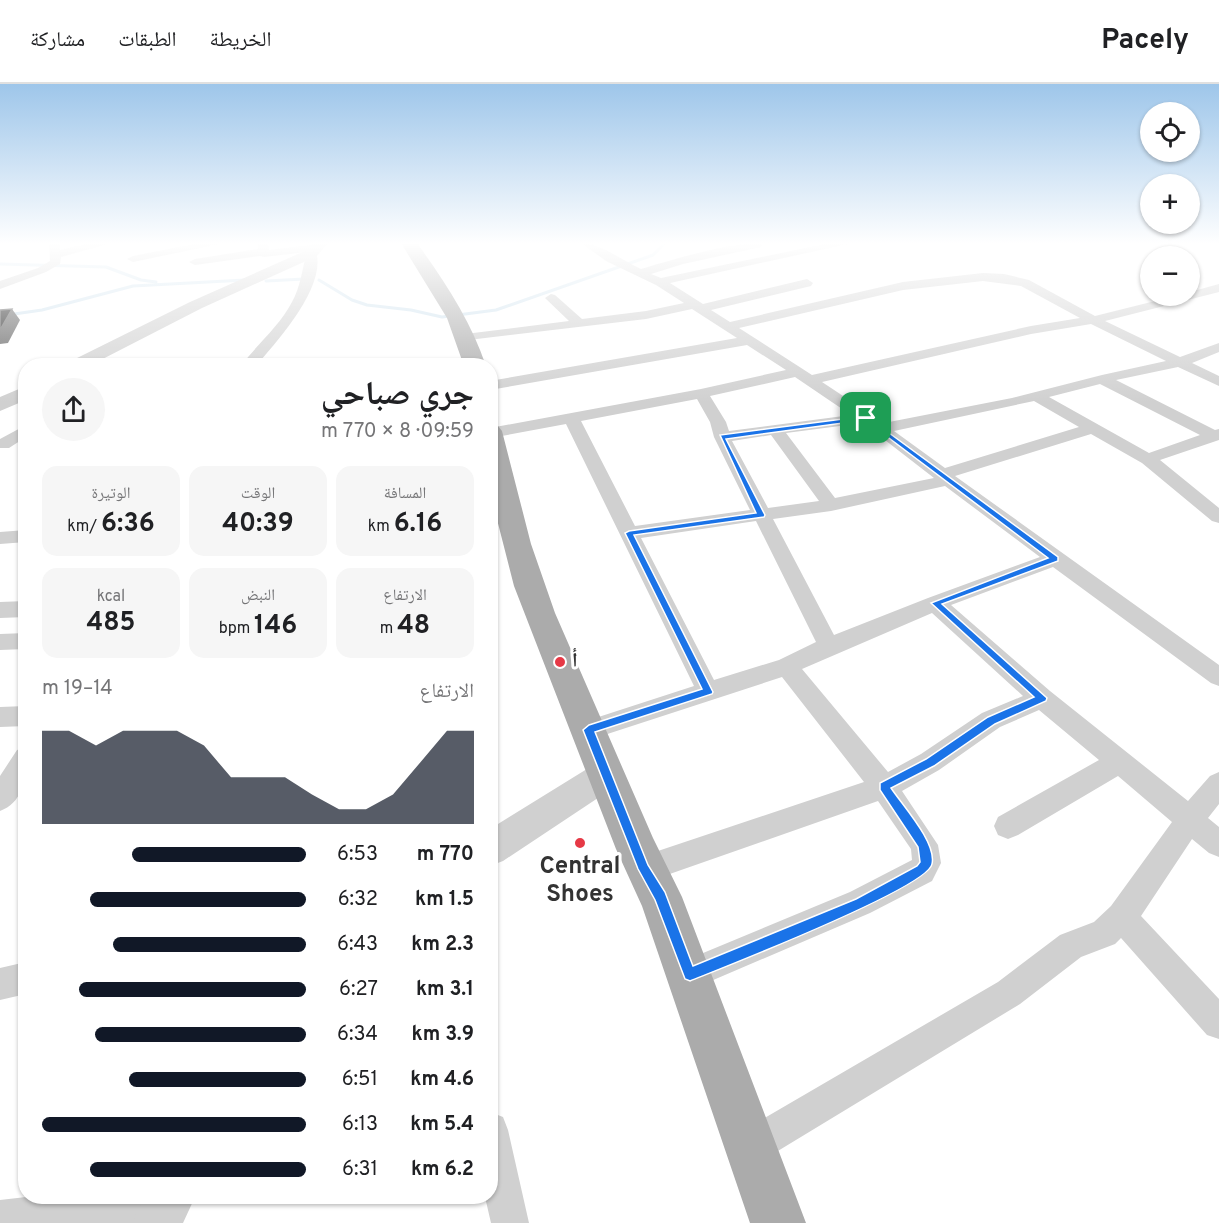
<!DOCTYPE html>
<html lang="ar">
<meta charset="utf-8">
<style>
:root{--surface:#fff;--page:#f6f6f6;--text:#202124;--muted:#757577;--line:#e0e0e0;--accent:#111827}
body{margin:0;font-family:Overpass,"Noto Naskh Arabic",sans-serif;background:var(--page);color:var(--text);direction:rtl;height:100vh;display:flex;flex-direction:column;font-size:22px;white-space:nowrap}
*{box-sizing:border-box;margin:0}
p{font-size:20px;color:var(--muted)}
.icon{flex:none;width:33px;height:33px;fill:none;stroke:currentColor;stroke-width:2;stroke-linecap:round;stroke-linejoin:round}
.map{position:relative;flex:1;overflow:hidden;direction:ltr}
.side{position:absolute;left:18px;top:274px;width:480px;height:846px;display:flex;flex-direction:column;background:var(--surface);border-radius:24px;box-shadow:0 2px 4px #0004;direction:rtl}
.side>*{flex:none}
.buttons{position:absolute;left:1140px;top:18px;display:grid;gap:12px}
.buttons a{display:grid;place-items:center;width:60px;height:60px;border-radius:50%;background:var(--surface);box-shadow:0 2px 4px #0004;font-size:30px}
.pin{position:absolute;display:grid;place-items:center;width:51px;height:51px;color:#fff;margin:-26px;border-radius:12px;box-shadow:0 3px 9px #0006}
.round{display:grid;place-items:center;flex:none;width:63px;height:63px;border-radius:32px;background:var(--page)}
.summary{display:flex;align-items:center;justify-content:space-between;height:102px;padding:0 24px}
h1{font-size:33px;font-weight:700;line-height:45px}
.stats{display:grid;grid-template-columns:repeat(3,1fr);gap:9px;height:102px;padding:6px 24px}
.stats div{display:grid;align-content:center;border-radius:15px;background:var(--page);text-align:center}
.stats b{font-size:26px;font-weight:700}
.stats small{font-size:16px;font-weight:400}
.stats p{font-size:16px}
.chart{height:168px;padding:12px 24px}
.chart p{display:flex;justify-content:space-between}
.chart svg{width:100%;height:108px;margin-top:6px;fill:var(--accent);opacity:.7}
ul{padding:0 24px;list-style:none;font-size:20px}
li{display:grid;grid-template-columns:96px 72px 1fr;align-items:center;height:45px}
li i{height:15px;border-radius:8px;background:var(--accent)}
header{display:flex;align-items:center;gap:36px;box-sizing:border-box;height:84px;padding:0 30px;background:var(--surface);border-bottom:2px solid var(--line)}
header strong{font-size:28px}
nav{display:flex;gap:33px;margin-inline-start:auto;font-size:21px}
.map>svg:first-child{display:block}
</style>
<header>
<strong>Pacely</strong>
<nav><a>الخريطة</a><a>الطبقات</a><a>مشاركة</a></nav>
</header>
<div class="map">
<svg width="1219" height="1139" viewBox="0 0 1219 1139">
<rect width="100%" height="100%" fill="#fff"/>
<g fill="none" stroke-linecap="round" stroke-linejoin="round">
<path stroke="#cfe2ee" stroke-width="3" d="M0,180L106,183L141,196L156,198
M319,196L352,216L367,221L411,226L442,233L496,226L653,171L665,159
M266,197L304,195
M0,232L42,226L133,202L245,196"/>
<path fill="#d0d0d0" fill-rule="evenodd" d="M49,159H60V166L90,159H111L61,173L60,180L46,188L0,205V197L38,184L50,177Z
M199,159H224L133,178L127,175L133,172Z
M257,159H268L269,166L319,160L325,163L316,167C327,203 277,257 256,282H241C257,260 279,243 292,218C301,202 302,185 307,168L264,173L260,172L195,181L189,178L195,175L258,165Z
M581,159C600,159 623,177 641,185C664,178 744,154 762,161L761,163L683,180L651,190L661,194L829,159H852L670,199L703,220L807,195L813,199L811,202L711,226L730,238L903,198L983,189L1004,190L1029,196L1095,232L1175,212H1190V208L1219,200V208L1105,237L1180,273L1219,259V268L1192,279L1219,292V302L1178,283L1116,296L1215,346L1219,345V356L1160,376L1219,424V439L1212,437L1142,379L1091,350L955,392L1219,581V602L1211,599L1053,483L951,521L1050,607L1188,717L1210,692L1219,688V720L1208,734L1219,743V773L1209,769L1192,755L1141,832L1219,915V955L1207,951L1121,854L1115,860L1081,873L1020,920L763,1076L750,1081L737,1076L732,1063L737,1050L998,898L1060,851L1094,838L1111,822L1172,738L1118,692L1018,751L1008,755L998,751L994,742L998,733L1099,676L1039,626L1000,643L939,686L902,707L938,761L941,779L932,797L870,829L690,906L679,901L674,890L679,879L850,808L912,776L911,765L878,717L644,799L634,795L630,785L634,775L864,698L782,593L589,656L580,653L577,646L580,639L694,602L566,340L491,354L490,344L701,305L786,286L747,261L490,306V297L737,254L692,225L646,235L460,257L458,254L460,251L465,250L569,237L545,214L551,210L555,211L582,235L646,227L684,219L656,201L606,177ZM983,197L1021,202L1080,234L1031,242L812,291L739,244L903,206ZM1091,240L1166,277L1102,291L1012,314L884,339L822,298L1031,250ZM795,293L851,331L729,347L726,338L710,312ZM1100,300L1200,351L1149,369L1049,313ZM697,315L710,338L714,353L750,426L635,442L581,337ZM1034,317L1079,343L945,384L894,347ZM863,339L934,394L835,414L786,349ZM771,351L819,417L768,424L732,357ZM945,402L1040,473L928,514L834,551L773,435L831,427ZM756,437L816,558L779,576L714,596L641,454ZM932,529L1023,612L982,629L921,670L888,688L802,585Z
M26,341V353L9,364H0V355Z
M26,446V458L0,460V448Z
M26,517V533L0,534V518Z
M26,549V565L0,566V550Z
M26,622V642L0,643V623Z
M26,663C26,687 27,717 0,727V692L17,666Z
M26,878V910L0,916V884Z
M490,1028L503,1033L508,1046L529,1139H491L485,1113H490Z
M26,1113H181L185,1122L179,1135L171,1139H0V1116Z"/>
<path fill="#d0d0d0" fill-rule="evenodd" d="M313,159H328L317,172L202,224L89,282H66L69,278L190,218L307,166Z
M26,302V316L0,327V313Z
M607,676L619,680L623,690L619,700L503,777L490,782V745L595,680Z
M144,1113H195L183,1139H132Z"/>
<path fill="#ababab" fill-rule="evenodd" d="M401,159H417C445,198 471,237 486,282H464L447,234Z
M490,340L498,342L502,347L531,460L555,529L653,754L682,813L806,1139H750L642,822L616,765L514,502L490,408Z"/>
</g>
<path fill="#5f5f5f" d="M12,225L20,236L8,259L0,260V246Z"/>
<path fill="#1a1a1a" stroke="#5f5f5f" stroke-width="1.5" d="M12,225L0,246V226Z"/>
<linearGradient id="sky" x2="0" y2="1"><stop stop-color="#9ec6ea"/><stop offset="0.5" stop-color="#fff"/><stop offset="1" stop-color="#fff" stop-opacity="0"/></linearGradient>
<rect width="1219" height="319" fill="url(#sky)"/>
<path fill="#1a73e8" stroke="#fff" stroke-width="1.5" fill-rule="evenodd" d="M866,332L1058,473V477L942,520L1047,614L1046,617L995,640L934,682L891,704C903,722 937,759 932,780C928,804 722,884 690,897L685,895L655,816L638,785L583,646L589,641L702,605L625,449L629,447L756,429L720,351ZM865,336L1048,474L931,519L1034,613L988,633L926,675L880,699V706L918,763L920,778L917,782L856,815L693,882L665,808L648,781L595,648L712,610L713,608L634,451L764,433L765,431L726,355Z"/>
<g fill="#e63946" stroke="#fff" stroke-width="2">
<circle cx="560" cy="578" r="6"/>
<circle cx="580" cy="759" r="6"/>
</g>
<g text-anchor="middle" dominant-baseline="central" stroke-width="6" stroke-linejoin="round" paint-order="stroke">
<g font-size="20" font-weight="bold" fill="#333" stroke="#fff" text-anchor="start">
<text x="572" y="578">أ</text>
</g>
<g font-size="24" font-weight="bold" fill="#333" stroke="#fff">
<text x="580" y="783">Central<tspan x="580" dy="28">Shoes</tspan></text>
</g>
</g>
</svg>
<div class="buttons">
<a><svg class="icon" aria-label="locate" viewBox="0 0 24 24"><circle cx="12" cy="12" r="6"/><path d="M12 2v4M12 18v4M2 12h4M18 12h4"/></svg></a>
<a>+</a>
<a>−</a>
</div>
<div class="pin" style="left:866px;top:334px;background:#1e9e55"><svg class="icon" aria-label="arrive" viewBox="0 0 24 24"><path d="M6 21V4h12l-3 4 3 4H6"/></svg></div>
<section class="side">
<div class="summary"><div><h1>جري صباحي</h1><p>09:59 · 8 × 770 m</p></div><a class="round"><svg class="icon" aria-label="share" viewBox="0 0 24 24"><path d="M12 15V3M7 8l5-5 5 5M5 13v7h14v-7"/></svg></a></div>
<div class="stats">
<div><p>المسافة</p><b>6.16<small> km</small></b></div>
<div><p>الوقت</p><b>40:39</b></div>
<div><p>الوتيرة</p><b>6:36<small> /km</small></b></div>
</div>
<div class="stats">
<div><p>الارتفاع</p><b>48<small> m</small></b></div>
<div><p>النبض</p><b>146<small> bpm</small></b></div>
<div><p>kcal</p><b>485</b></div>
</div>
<div class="chart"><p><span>الارتفاع</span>14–19 m</p>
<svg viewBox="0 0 160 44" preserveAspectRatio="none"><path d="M0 44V6L10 6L20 12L30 6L40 6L50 6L60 12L70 25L80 25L90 25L100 32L110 38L120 38L130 32L140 19L150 6L160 6V44z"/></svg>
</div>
<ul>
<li><b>770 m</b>6:53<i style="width:66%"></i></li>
<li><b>1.5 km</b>6:32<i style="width:82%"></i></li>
<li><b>2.3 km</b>6:43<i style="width:73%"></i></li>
<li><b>3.1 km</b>6:27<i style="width:86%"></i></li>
<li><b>3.9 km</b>6:34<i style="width:80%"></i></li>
<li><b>4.6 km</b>6:51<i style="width:67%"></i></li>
<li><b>5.4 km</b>6:13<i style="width:100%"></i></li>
<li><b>6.2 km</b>6:31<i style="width:82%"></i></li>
</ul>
</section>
</div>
